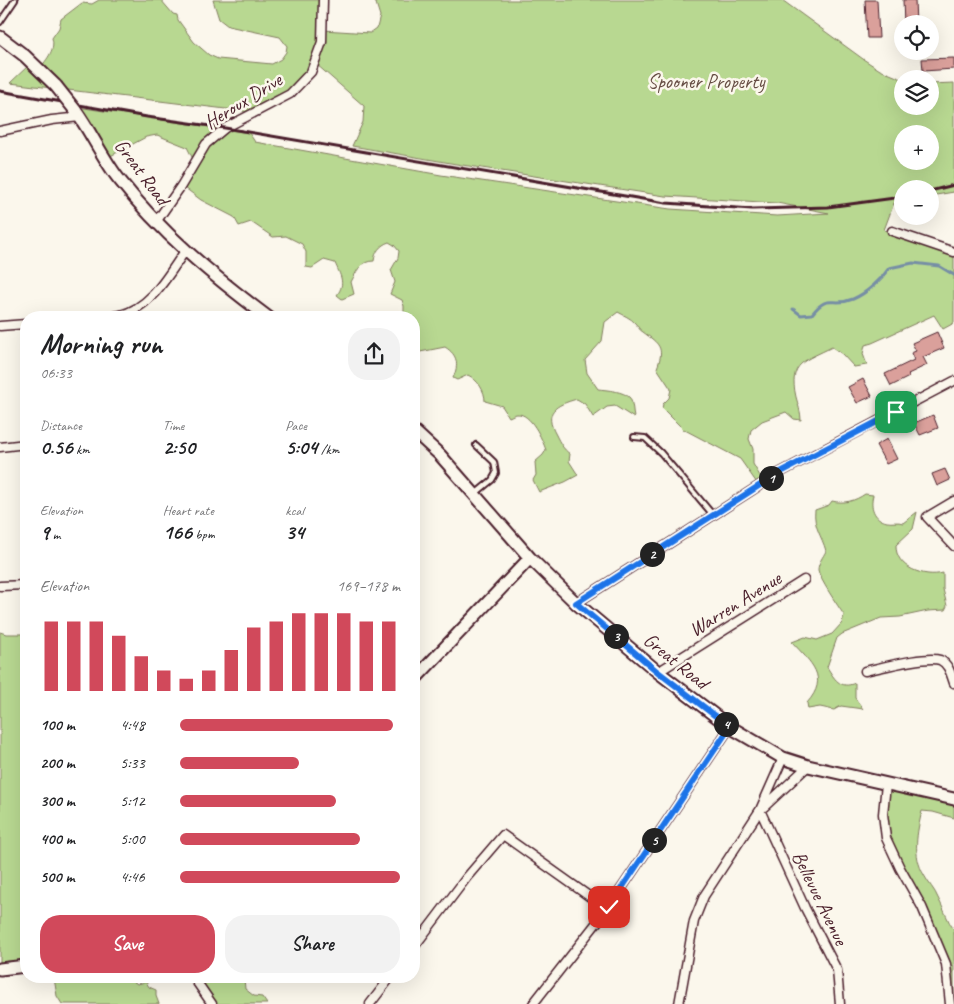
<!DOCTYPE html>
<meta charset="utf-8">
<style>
:root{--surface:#fff;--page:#f2f2f2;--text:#202124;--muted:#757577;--accent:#d1495b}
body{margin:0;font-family:Caveat,sans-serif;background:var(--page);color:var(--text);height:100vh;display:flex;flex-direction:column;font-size:19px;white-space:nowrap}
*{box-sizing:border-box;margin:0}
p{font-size:16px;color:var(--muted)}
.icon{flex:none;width:28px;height:28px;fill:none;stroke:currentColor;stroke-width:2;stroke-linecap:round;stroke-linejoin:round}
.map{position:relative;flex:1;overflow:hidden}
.side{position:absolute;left:20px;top:311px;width:400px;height:672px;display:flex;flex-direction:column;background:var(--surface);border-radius:20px;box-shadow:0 5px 20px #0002}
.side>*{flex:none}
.controls{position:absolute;left:894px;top:15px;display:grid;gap:10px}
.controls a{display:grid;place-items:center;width:45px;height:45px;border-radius:50%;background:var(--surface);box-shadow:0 5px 20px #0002;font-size:25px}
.pin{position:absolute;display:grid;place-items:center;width:42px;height:42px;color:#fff;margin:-21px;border-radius:10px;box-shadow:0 2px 8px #0006}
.km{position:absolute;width:25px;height:25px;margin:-12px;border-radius:50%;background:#222;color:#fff;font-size:14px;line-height:25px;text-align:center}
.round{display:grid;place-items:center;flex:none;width:52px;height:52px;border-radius:20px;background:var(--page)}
.summary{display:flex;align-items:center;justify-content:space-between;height:85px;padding:0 20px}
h1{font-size:28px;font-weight:700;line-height:38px}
.figures{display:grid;grid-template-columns:repeat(3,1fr);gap:8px;height:85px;padding:5px 20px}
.figures div{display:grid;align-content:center}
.figures b{font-size:21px;font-weight:700}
.figures small{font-size:14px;font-weight:400}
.figures p{font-size:14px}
.chart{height:140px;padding:10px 20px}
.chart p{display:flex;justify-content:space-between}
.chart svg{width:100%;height:90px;margin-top:5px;stroke:var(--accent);stroke-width:6}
.button{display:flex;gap:10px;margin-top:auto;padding:10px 20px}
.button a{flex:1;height:58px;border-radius:20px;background:var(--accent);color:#fff;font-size:20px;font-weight:700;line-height:58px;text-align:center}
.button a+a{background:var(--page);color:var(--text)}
ul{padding:0 20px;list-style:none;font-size:16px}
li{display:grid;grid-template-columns:80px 60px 1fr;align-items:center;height:38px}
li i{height:12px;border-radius:6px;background:var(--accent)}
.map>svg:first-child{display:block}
</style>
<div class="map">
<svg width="954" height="1004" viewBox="0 0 954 1004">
<rect width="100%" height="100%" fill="#fbf7ec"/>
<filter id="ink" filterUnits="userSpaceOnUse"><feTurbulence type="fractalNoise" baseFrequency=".02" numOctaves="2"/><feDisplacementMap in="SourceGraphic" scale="10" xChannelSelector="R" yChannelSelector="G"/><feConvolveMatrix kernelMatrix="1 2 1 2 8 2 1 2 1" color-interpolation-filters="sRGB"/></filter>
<g filter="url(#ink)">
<path fill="#b8d891" stroke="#817c5e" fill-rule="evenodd" d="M99,0H161L173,14L177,15L178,20L194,42L209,55L218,59L272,64L281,59L286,52L287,46L280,37L228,26L219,19L213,0H322L323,30L370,33L377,28L380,16L375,0H782L863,59L880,70L902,79V106H930V84L954,83V192L930,196V189H902V201L894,203L884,230L954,254V323L943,329L934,315L872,343L865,345L863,354L867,365L854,367L842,354L832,347C805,361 788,362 796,397C798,405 801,412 801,420L794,419L786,412L762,421L751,430L749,439L753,449V464L764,483L759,486L740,459L683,429L662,408L663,404L669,398L671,389L657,368C665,347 659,344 643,332C639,330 638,326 635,323C631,318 623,315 618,312L605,322L602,341L585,360L587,373L598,389C607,390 624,391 630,398C633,403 633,413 634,418L615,406L607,407L593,417L585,404L577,399C555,405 543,412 556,435C560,443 563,449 570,454L569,461L578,475L565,482L539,492L533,480L536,475L535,462L543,455L546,450C542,439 531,413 517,414C514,414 512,416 509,417L502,406L485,401C485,391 478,380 468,375L457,380L453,378C459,365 458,355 445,347L415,353L414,350V318L404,317V306L402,300L390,294L395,282L391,270L398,258L399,251L394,245L389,242C380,245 375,252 374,261C360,261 357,271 351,282L354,294L342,299L337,295C346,283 340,275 335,263L324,260L312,268L306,267V252L302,244L286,236L273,237L251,222L239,226L234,217L201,200L185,188L195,163L187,147L157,135L146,137L103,160L71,106L249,133L255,142L441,175L670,209L777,216L829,213L777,203L665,196L462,165L352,146L363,122L364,106L316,64L302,81L267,104L251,112L10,83L29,65L38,71C45,61 56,51 52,38L59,28L61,19L82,3L92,4ZM902,134H930V161H902Z
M865,494L873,495C870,506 873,519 887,522C892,523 898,521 903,523L917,512L913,529L896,545C895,568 925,578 943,573V589L947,606L945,610L928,611L900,617L881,618L842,634L837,638L827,667C834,678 840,690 855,683V698L863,709L841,706L834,710L820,707L808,709L807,703C830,677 811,663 792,642L805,637L817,640L832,634L842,623L844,615C838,606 819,578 818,570C818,563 823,557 826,551C822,536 813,527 815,510L829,505L832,501C844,504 855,501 865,494Z
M0,632L6,634H26V965L0,969Z
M886,789L954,801V818L933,812L922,811C917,832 912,855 924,875C928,883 935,890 938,898C944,909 947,920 954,930V1004H950L947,965L885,834Z
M54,978H129L137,984L146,982L149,987L156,990V996L159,1004H62L57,996Z
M195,978H244L245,989L254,996L262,997L267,1004H212Z"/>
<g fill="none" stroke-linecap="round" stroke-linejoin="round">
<path stroke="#768ea5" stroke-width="3" d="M793,309L801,315L812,314C829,292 832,308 853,299C867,293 881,280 889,268L913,263L939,266L954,275"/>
</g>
<path fill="#daa09b" stroke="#4a1f2b" d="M865,0H877L879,38H867Z
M903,0H915L916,24H904Z
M954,58V69L923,71L922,59Z
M937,332L944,348L923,357L927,365L908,374L909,377L891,386L885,374L914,360L911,353L916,351L912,343Z
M863,379L872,396L857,403L848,387Z
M933,415L938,428L920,435L914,423Z
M887,439L897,459L886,464L876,445Z
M945,469L950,480L937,486L932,474Z"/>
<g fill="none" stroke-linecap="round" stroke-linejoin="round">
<g stroke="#4a1f2b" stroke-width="8">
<path id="lane" d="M0,22L15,0
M634,437L645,438L661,453L713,515
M475,494L492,480L496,473L494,462L476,445"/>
</g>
<g stroke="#4a1f2b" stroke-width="11">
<path id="street" d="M0,131L52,120L80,117
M156,222L181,186L206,144L225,128L290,94L311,72L322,42L323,0
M892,231L954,252
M92,318C101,317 111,317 120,315C151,308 168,275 185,251
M0,326L26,324
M0,447L26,444
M954,501L927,517L954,546
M0,586L26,585
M576,603L779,473L954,381
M865,671C880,668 926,655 940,660C949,664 951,675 954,683
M658,672L804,580
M886,784L883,814L886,838L900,868L922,907L946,964L950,1004
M764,807L808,766
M760,810L805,908L837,970L840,1004
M414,947L467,877L503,835L607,909
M194,978L212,1004
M370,1004L390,978
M533,1004L609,907L730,727
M679,1004L694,921L704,896L760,810L783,758"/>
</g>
<g stroke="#4a1f2b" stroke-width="15">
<path id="secondary" d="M0,37L25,56L56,86
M75,110C91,132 102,157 118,178C161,233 213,276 269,318
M414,431L440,455L530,558L576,603L658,672L730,727L783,758L808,766L954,799
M414,680L530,558
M0,969L26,966"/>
</g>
<use href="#lane" stroke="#fbf7ec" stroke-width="4"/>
<use href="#street" stroke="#fbf7ec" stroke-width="8"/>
<use href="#secondary" stroke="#fbf7ec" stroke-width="11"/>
<path stroke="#4a1f2b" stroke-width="3" d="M0,91L147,117L225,128L666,203L752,209L828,207L902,197
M930,191L954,185"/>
<g stroke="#4a1f2b" stroke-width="15" stroke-linecap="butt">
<path id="secondary-bridge" d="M56,86L75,110"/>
</g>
<use href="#secondary-bridge" stroke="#fbf7ec" stroke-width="11"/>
</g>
</g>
<g fill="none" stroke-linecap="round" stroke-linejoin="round" filter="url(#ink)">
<g stroke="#fff" stroke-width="10">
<path id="route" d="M609,907L730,727L658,672L576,603L779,473L896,412"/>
</g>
<use href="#route" stroke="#1a73e8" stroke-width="6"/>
</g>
<g text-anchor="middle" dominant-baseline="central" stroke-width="5" stroke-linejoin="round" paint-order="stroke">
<g font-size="20" fill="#664d44" stroke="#fbf7ec">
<text x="706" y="81">Spooner Property</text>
</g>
<g font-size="20" fill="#4a1f2b" stroke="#fbf7ec">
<text transform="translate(243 101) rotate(-32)">Heroux Drive</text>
<text transform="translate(142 172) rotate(53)">Great Road</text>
<text transform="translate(735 604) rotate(-32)">Warren Avenue</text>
<text transform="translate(676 661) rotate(39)">Great Road</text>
<text transform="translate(820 898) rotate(64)">Bellevue Avenue</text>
</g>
</g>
</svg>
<div class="controls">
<a><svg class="icon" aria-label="locate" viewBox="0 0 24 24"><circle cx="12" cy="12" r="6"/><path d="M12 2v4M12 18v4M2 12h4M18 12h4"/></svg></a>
<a><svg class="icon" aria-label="layers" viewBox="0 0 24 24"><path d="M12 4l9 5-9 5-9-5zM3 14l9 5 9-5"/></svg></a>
<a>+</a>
<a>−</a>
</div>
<div class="pin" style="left:896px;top:412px;background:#1e9e55"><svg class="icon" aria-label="arrive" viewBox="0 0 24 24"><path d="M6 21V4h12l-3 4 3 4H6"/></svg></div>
<div class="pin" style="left:609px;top:907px;background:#d93025"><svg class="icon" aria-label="check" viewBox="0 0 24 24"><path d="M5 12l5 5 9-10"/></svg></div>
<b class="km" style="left:771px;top:478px">1</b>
<b class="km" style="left:652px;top:554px">2</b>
<b class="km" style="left:616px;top:636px">3</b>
<b class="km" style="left:726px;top:724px">4</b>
<b class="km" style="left:654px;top:840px">5</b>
<section class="side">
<div class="summary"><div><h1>Morning run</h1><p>06:33</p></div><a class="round"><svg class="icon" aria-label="share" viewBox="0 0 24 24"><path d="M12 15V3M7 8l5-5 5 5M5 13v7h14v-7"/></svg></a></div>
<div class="figures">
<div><p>Distance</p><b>0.56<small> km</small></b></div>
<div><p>Time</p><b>2:50</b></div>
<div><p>Pace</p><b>5:04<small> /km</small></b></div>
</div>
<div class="figures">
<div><p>Elevation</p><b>9<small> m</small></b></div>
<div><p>Heart rate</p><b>166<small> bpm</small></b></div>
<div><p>kcal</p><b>34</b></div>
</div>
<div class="chart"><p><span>Elevation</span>169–178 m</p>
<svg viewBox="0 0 160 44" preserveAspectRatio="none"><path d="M5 44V10M15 44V10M25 44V10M35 44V17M45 44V27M55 44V34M65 44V38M75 44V34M85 44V24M95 44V13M105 44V10M115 44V6M125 44V6M135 44V6M145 44V10M155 44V10"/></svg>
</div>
<ul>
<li><b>100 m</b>4:48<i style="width:97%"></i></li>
<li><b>200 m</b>5:33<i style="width:54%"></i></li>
<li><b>300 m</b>5:12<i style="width:71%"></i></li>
<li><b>400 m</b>5:00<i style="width:82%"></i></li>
<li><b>500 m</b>4:46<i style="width:100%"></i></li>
</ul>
<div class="button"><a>Save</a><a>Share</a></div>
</section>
</div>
